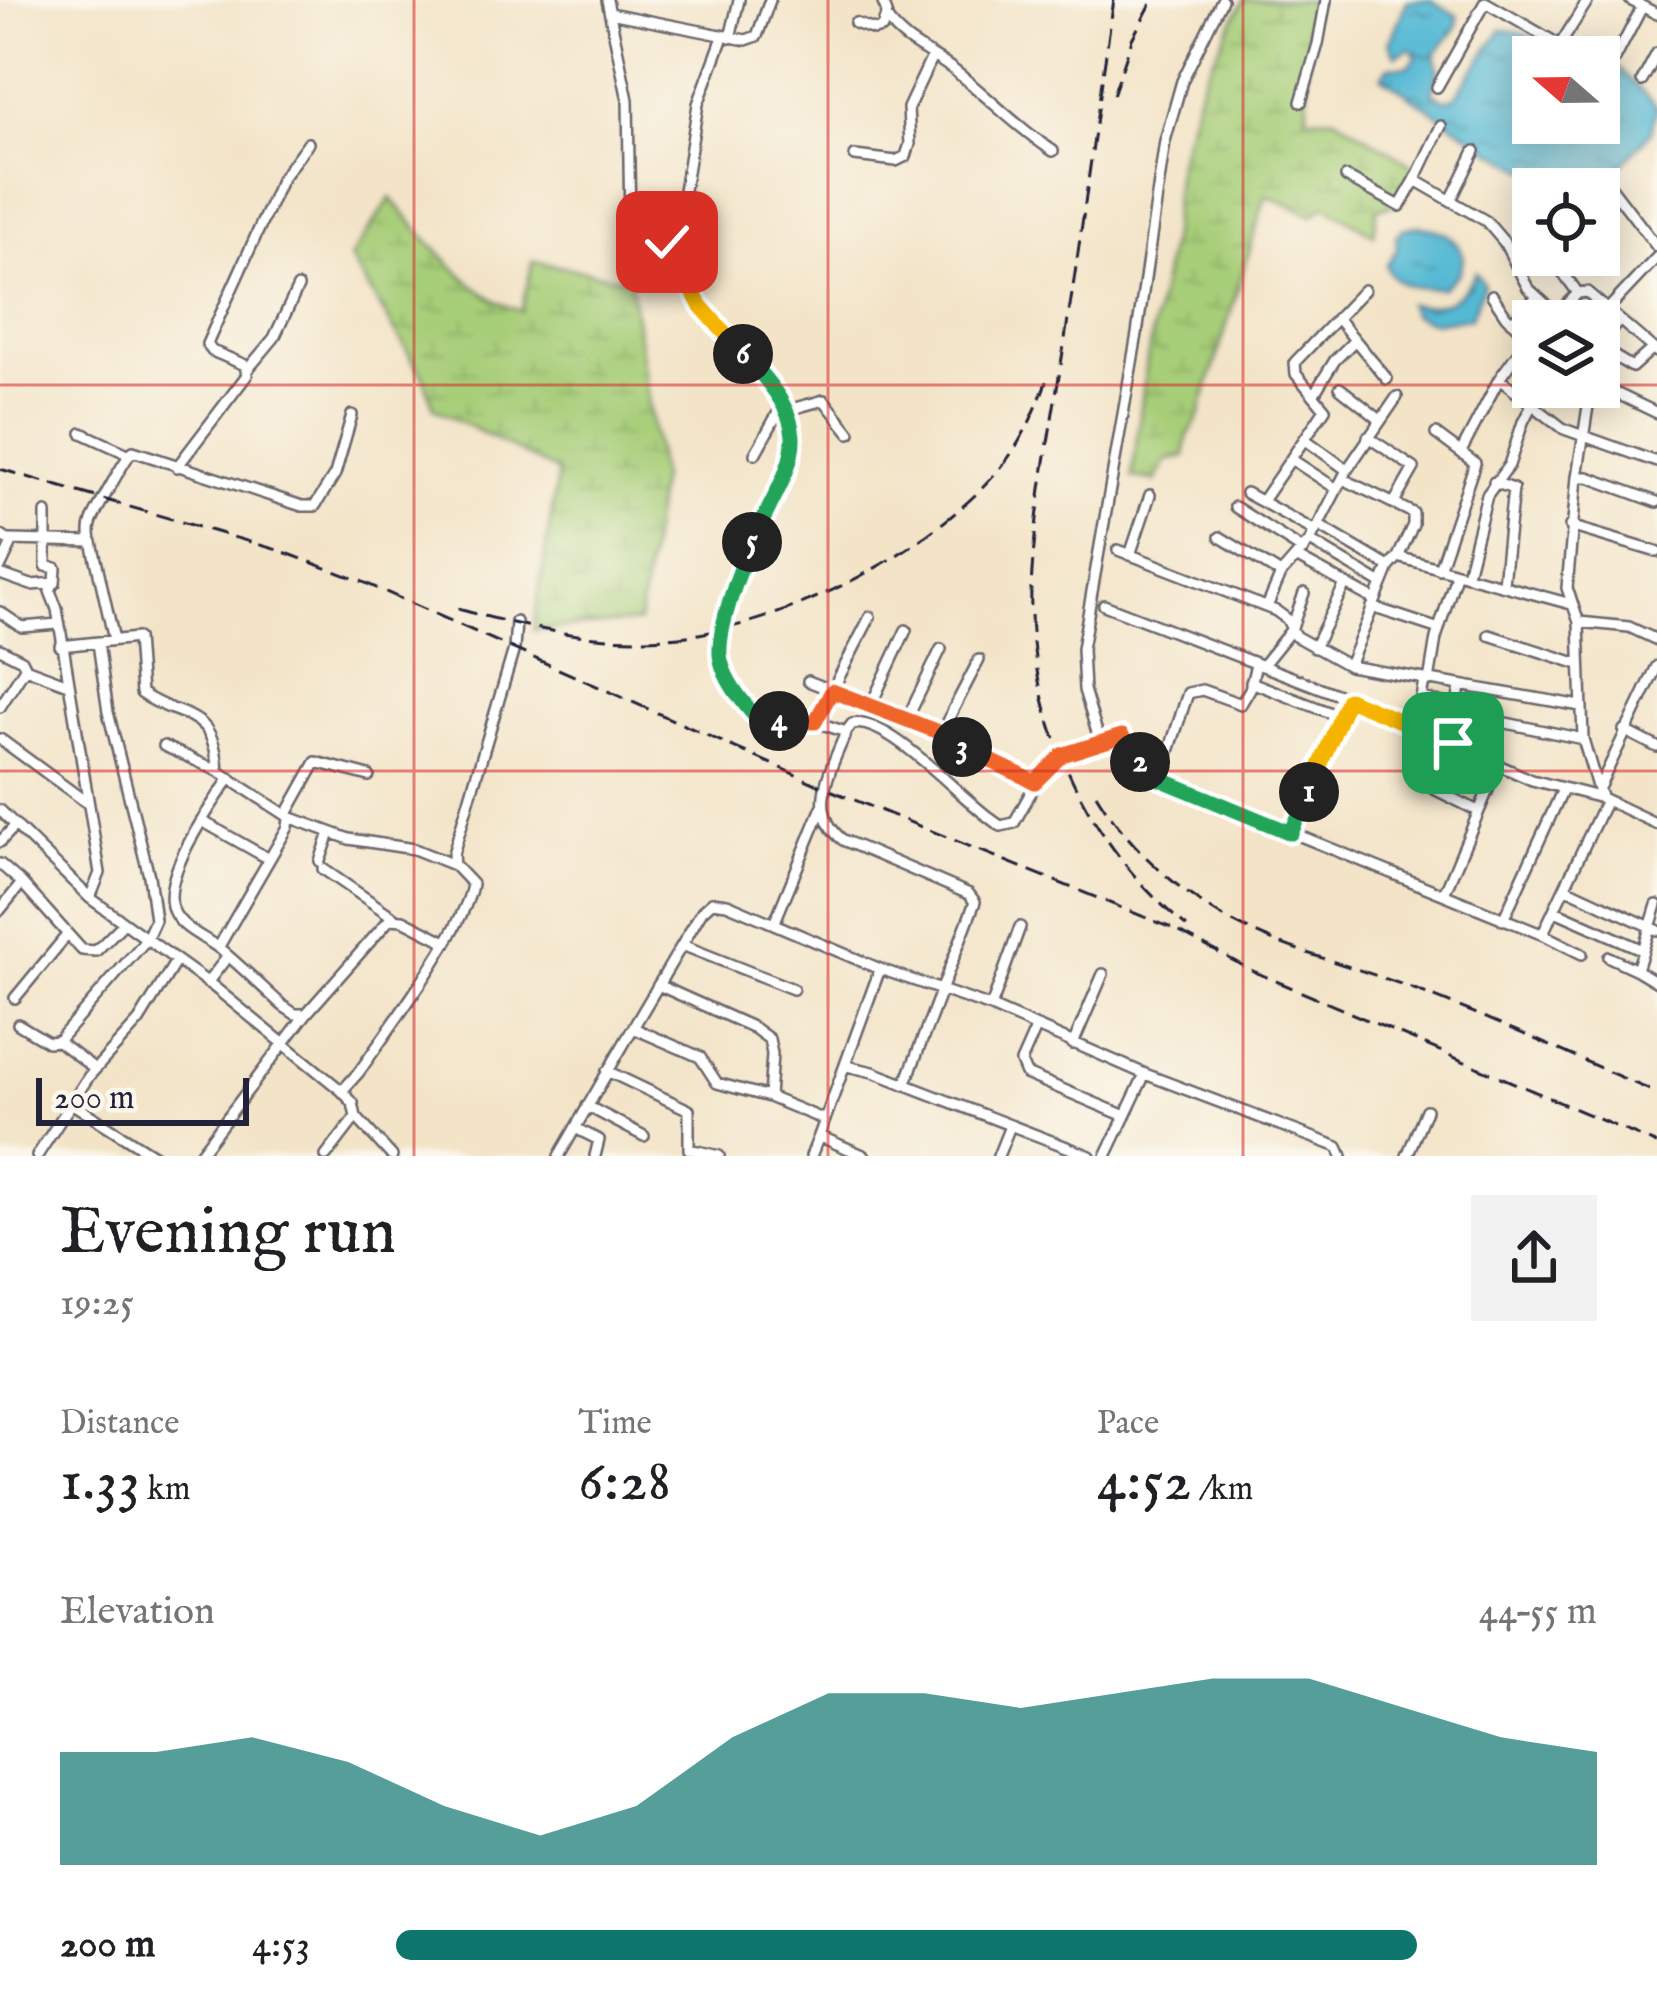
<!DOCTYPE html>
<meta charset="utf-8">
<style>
:root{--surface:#fff;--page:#f2f2f2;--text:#202124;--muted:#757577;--accent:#0f766e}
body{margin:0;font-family:"IM FELL English",serif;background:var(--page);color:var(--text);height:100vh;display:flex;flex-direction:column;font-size:45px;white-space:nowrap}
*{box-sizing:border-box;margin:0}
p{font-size:39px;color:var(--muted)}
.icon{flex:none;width:66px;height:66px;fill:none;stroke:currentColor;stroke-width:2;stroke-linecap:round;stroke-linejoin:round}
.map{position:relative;height:1156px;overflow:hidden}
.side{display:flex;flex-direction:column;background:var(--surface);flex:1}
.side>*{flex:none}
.needle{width:78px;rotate:290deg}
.fabs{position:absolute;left:1512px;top:36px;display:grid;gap:24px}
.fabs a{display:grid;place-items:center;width:108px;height:108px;border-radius:0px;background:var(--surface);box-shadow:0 6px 30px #0003;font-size:60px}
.scale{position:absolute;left:36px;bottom:30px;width:213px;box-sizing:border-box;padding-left:12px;border:6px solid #22223b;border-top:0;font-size:33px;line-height:42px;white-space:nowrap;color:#22223b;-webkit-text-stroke:9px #fbf7ec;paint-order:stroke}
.pin{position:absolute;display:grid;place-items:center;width:102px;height:102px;color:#fff;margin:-51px;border-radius:24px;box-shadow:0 6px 18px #0006}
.km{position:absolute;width:60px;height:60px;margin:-30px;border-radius:50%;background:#222;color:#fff;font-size:33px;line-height:60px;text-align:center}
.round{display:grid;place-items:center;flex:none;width:126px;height:126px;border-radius:0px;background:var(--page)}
.head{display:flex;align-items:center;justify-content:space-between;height:204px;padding:0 60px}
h1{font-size:66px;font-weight:600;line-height:90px}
.stats{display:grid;grid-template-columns:repeat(3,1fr);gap:18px;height:204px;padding:12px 60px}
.stats div{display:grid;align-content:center}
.stats b{font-size:60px;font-weight:600}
.stats small{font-size:33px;font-weight:400}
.stats p{font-size:33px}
.chart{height:336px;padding:24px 60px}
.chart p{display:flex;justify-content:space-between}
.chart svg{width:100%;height:216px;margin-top:12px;fill:var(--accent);opacity:.7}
ul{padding:0 60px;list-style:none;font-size:39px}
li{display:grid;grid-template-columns:192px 144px 1fr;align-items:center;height:90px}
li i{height:30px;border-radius:15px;background:var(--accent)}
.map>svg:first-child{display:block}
</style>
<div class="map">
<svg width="1657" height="1156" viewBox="0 0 1657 1156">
<defs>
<pattern id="wetland-marsh" width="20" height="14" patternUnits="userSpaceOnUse" patternTransform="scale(3)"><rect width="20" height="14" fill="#a7ce78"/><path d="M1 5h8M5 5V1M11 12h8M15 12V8" fill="none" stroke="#8fb169"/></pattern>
<pattern id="water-ripples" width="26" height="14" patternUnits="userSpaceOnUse" patternTransform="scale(3)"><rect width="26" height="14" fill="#55b9d4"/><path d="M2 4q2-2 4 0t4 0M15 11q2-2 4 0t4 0" fill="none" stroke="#4696ad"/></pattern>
</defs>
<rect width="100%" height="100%" fill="#fbf7ec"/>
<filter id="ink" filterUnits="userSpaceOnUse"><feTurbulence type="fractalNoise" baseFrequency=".00833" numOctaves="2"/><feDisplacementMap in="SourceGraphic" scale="24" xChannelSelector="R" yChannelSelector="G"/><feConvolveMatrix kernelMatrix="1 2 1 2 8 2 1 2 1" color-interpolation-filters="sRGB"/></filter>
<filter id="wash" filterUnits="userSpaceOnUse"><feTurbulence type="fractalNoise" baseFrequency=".004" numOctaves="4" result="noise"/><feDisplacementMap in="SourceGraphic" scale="48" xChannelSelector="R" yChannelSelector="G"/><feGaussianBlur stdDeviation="2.7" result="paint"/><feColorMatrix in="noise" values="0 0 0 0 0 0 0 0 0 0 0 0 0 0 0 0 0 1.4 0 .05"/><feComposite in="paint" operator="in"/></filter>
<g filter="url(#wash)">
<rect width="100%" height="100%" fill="#f3e4c8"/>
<path fill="url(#wetland-marsh)" stroke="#64785a" stroke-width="3" d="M1244,0H1309L1307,116L1335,117L1418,168L1400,204L1377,209L1374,235L1325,205L1313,215L1266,195L1199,417L1187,437L1185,456L1166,461L1156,481L1132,477L1147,360L1171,236L1177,165L1203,78Z
M391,198C423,235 474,300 521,311L533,261L630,280L660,476L639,622L533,630L558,472L434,408L424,378L350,258Z"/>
<path fill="url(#water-ripples)" stroke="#3c6e88" stroke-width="3" fill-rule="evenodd" d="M1431,0L1458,16L1457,27L1435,55L1439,70L1432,93L1444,99L1454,98L1501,30C1534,32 1530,41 1555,49C1567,53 1582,46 1593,49C1604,52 1648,97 1657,107L1651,132L1599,192L1561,189L1491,150L1382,77L1388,67L1409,66L1417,56L1410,48L1396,55L1389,43L1407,1ZM1533,57H1599V123H1533Z
M1418,226C1443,230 1454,234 1464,257L1459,273L1443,288C1421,288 1396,290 1386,266L1397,249L1396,236L1403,229Z
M1476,272L1484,285L1470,318L1432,322L1412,314L1408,304C1440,311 1461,300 1476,272Z"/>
</g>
<g filter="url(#ink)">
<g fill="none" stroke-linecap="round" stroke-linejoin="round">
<g stroke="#6b666c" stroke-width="14">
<path id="minor" d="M607,0L628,100L630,225L636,232L667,242L701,306L774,386L793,427L794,444L787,469L743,562L722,639L724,671L748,710L758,718L816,722L846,732C832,768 805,811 843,840L969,894L975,902L905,1085
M1630,0L1657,14
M610,13L746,40L757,36L770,0
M887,19C906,45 931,52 955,71C989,97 1017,128 1053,151
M855,23L874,30L882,28L887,13L882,0
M730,38L739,0
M1615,59L1642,7
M1642,81L1657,53
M1437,87L1485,2L1560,45L1588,0
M1301,102L1318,44L1326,0
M855,156L896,161L906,156L910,144L908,108L932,57
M1346,177L1400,206L1415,180L1486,221L1504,242L1528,288L1564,321
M1415,180L1441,126
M1611,187L1657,247
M1452,198L1475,151
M667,242L681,209L698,104L723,37
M1550,255L1578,293
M1492,295L1506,316L1533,343
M1607,310L1657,257
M1557,315L1578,293L1587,292L1657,352
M1337,318L1387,379
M1511,322L1537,297
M1599,344L1619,321
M1599,347L1632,367L1652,349
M248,369L274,338L298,287
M1499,379L1564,429L1657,462
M1599,385L1657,413
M1340,388L1379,419
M1314,394L1335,360L1355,340
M788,410L824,400L850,433
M82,433L128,454
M1436,434L1475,463L1439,569
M1368,437L1414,468L1394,503
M1306,440L1347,470
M1462,450L1499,379L1528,339
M755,454L784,402
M1291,459L1337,489
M177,467L247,375L245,365L212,351L207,344L282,178L308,143
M1577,477L1591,387
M1343,479L1413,513V525L1398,557
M1494,482L1513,489L1503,583
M1246,493L1315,531
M1262,501L1325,409L1296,374L1295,362L1364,290
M1657,502L1588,477H1577L1567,588L1579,622L1583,739L1598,790L1602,798L1657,824
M1235,507L1303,550
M1318,525L1389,567
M1570,526L1657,552
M0,535L12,543L0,568
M1220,537L1281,574
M10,540L92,542L114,640
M1310,541L1382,584
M91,542C90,534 89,529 92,521C96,511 127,455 133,451L302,506H315L335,474L352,415
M1118,550L1276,611L1287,619L1295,636L1349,666L1581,706
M1130,555L1150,495
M1296,557L1375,600
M0,574L31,585L55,583L56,568L46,566V513
M1467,574L1487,495L1509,465L1523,422L1541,387
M53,584L50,591L57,609L100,873L90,898
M1104,605L1349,699L1532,780L1602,798
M1267,607L1281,574L1310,541L1347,470L1397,397
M1372,607L1439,629
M0,612L22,627L58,624
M1579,622L1629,627L1657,640
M1489,635L1579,664
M60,646L137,638L141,693C181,722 214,704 218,771
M1314,648L1345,584
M0,649L22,660L26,668
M1262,666L1291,630L1304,593
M1349,666L1389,567L1398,557L1571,604
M808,681L941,733L978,758L1035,782
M1429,681L1436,638L1456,575
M1251,682L1341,717
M1421,698L1457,706
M871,705L906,630
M0,707L25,668L68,684
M907,719L941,649
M816,722L870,617
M1506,723L1583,739
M1416,728L1424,680
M1624,730L1657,747
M846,732L852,724C891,716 966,806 1001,826L1014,823L1044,769L1062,755L1122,736L1144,768L1160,779L1546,936
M941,733L979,660
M0,739L86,802
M1448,741L1430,783L1432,788L1478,811
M1100,742L1084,690L1082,649L1137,334L1165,141L1182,81L1222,0
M1453,743L1460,685
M164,746L218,771L289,817L288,827L218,948
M230,778C211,806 156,881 175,914C184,930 206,938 220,949C242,967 262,987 283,1006L295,1014H306L390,919L403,920L446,942
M1160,779L1188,693L1202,690L1241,704L1250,689L1256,664
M1598,790L1657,666
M0,810L90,898L214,987L342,1091L353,1103L356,1117L326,1156
M287,814L316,762L369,776
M289,817L349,839L414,849L454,865
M202,821L269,859
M1291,833L1349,699
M0,842L16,825
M320,861L330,833
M0,864L22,883L82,950L96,951L123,924
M323,869L396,919
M1566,888L1657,930
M1444,894L1499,764
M1657,905L1637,970L1657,982
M0,910L22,883
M1555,911L1643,950
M1503,920L1563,789
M774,924L822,807
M682,945L793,989
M1582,954L1546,936L1544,931L1606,800
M1609,957L1637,970
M207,983L228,956
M658,985L754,1028L769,1039L772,1054L769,1097
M15,998L67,935
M991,1007L1020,927
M18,1024L48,1042L58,1041L146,940L155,920L149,876L108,712L98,643
M633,1028L702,911L712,902L727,904L880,969
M1036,1028L1021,1062L1026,1074L1125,1116
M58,1041L95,1069
M1073,1044L1103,974
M847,1066L873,1072L1090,1156
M607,1071L689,1110V1149L719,1156
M342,1091L359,1072C386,1033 467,925 472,884L454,865L453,854L514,649L516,622
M71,1103L155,1156
M587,1106L644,1136
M356,1117L392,1156
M575,1128L599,1140L595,1156
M819,1136L880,969L991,1007L1145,1074L1338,1147L1342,1156
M37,1156L89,1076L139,1021L176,961
M198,1156L306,1014
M559,1156L633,1028L700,1057L717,1083L769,1097L825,1120
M811,1156L819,1136L865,1156
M998,1156L1010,1126
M1106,1156L1145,1074
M1407,1156L1426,1110"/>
</g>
<use href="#minor" stroke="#fff" stroke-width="9"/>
<path stroke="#22223b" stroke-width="3" stroke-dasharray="18 9" stroke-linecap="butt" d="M1114,0C1097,109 1084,218 1067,326C1054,413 1035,502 1031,589C1027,718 1088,846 1187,927
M1113,95L1132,39L1153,0
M0,469L281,551L361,581L830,790L1174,929L1255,972L1657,1144
M458,609C527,628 593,643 667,638C778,630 926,555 998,471C1022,443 1038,407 1049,373
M1096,794C1110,817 1128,839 1147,858C1235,944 1305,948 1414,989C1496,1020 1576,1058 1657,1093"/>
</g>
</g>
<g fill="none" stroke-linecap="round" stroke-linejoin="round" filter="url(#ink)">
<g stroke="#fff" stroke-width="24">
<path id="split-1" d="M1309,792L1348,699L1453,743"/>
</g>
<g stroke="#fff" stroke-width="24">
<path id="split-2" d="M1140,762L1160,779L1291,833L1309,792"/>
</g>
<g stroke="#fff" stroke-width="24">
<path id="split-3" d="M962,747L1035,782L1062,755L1122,736L1140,762"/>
</g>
<g stroke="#fff" stroke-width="24">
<path id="split-4" d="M779,721L815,722L832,691L941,733L962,747"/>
</g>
<g stroke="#fff" stroke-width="24">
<path id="split-5" d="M752,542C740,568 718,627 720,655C722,675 740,699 753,714L779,721"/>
</g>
<g stroke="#fff" stroke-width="24">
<path id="split-6" d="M743,354C820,434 796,452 752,542"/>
</g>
<g stroke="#fff" stroke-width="24">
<path id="split-7" d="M667,242L700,305L743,354"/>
</g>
<use href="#split-1" stroke="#f5b400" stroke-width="15"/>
<use href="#split-2" stroke="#22a559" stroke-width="15"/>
<use href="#split-3" stroke="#f0652b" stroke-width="15"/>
<use href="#split-4" stroke="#f0652b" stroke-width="15"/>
<use href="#split-5" stroke="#22a559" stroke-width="15"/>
<use href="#split-6" stroke="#22a559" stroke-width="15"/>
<use href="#split-7" stroke="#f5b400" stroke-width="15"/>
</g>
<path fill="none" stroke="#d62828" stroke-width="3" stroke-opacity="0.55" d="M414,0V1156M828,0V1156M1243,0V1156M0,385H1533M1599,385H1657M0,771H1657"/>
</svg>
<div class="fabs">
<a><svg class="needle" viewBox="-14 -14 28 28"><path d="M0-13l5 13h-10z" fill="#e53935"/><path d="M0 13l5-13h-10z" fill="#757577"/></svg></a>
<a><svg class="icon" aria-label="locate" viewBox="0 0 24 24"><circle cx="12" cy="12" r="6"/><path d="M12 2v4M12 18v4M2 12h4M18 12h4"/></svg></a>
<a><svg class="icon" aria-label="layers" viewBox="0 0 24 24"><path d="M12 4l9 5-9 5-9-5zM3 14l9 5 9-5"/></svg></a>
</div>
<div class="scale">200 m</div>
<div class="pin" style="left:1453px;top:743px;background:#1e9e55"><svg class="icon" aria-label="arrive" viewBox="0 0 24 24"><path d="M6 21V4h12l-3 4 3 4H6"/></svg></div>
<div class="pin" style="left:667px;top:242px;background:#d93025"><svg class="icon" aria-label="check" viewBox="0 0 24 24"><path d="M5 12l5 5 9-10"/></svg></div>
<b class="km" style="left:1309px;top:792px">1</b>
<b class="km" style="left:1140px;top:762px">2</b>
<b class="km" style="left:962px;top:747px">3</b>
<b class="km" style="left:779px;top:721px">4</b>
<b class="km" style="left:752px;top:542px">5</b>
<b class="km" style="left:743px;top:354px">6</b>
</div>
<section class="side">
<div class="head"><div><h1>Evening run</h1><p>19:25</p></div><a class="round"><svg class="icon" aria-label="share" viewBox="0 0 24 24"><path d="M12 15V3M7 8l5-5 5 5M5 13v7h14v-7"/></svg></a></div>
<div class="stats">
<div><p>Distance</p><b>1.33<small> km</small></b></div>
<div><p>Time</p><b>6:28</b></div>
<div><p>Pace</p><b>4:52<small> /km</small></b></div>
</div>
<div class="chart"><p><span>Elevation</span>44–55 m</p>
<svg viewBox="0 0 160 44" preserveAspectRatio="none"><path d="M0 44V21L10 21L20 18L30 23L40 32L50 38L60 32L70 18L80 9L90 9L100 12L110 9L120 6L130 6L140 12L150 18L160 21V44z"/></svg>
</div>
<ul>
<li><b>200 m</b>4:53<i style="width:85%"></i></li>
</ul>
</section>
